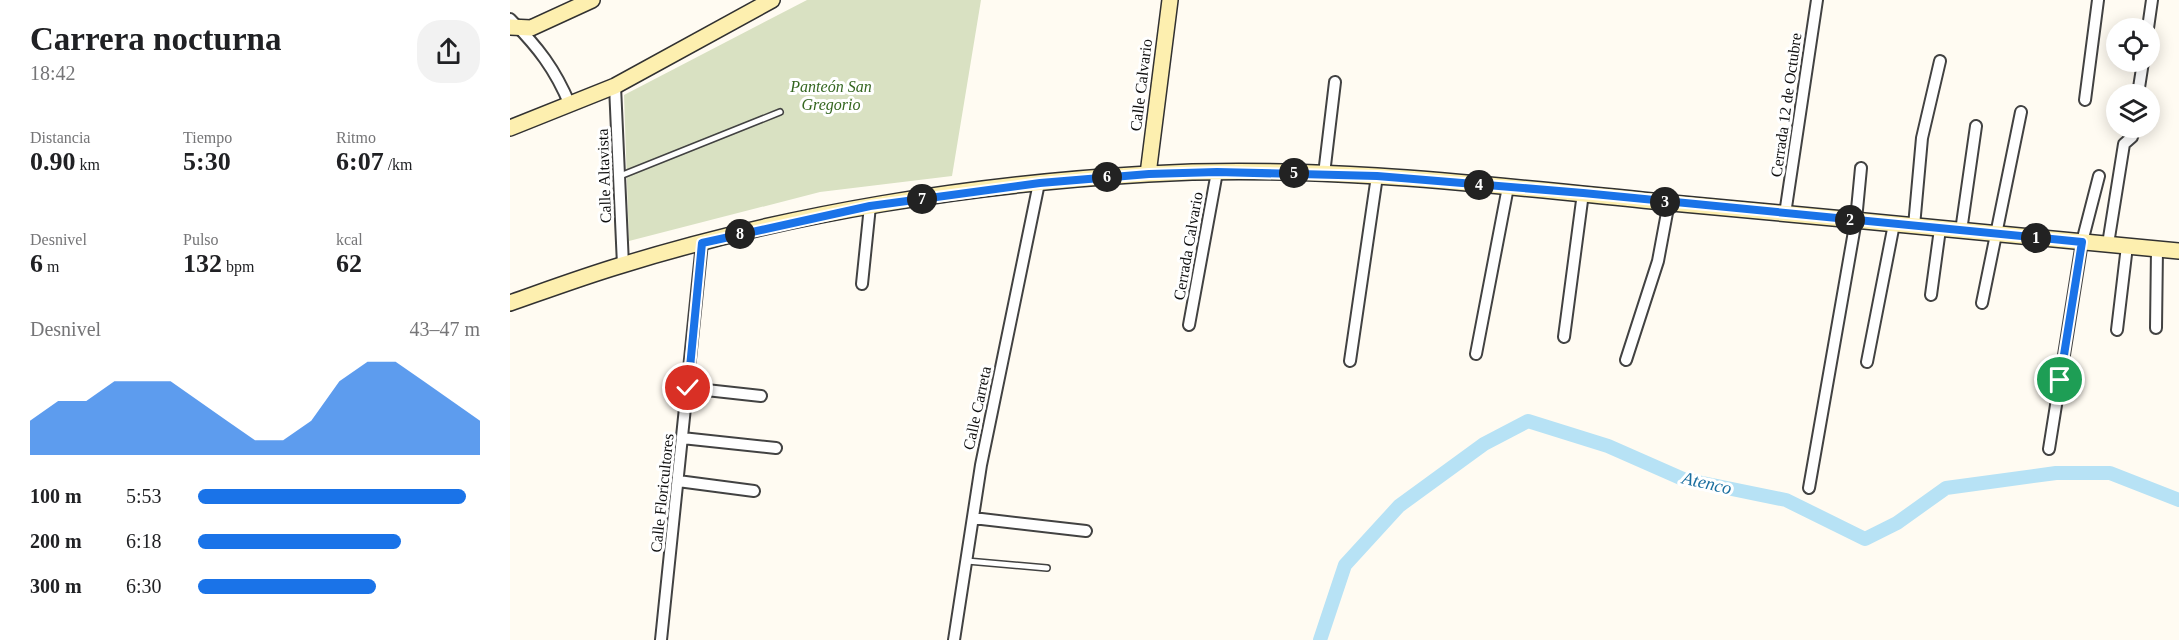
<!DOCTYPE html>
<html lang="es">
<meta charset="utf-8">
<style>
:root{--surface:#fff;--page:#f2f2f2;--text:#202124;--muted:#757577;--accent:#1a73e8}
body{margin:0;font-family:"Times New Roman",serif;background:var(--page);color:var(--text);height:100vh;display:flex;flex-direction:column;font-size:22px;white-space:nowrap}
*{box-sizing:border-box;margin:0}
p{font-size:20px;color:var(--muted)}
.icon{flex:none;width:33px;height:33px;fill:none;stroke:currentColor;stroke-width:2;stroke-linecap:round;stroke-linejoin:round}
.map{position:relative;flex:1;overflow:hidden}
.side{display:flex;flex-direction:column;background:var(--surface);width:510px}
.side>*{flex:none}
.fabs{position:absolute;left:1596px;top:18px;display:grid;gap:12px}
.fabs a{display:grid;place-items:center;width:54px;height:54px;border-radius:50%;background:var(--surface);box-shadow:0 3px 15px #0003;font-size:30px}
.pin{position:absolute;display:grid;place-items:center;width:51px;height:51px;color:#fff;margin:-26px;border:3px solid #fff;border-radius:50%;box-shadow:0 2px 6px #0007}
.km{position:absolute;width:30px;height:30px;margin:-15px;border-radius:50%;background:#222;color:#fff;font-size:16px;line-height:30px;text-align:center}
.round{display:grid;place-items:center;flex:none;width:63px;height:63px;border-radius:24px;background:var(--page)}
.summary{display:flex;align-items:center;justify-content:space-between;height:102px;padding:0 30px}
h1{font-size:33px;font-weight:700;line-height:45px}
.figures{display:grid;grid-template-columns:repeat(3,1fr);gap:9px;height:102px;padding:6px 30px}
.figures div{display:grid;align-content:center}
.figures b{font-size:26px;font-weight:700}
.figures small{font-size:16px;font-weight:400}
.figures p{font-size:16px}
.chart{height:168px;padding:12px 30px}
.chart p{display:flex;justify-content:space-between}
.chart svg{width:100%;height:108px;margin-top:6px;fill:var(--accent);opacity:.7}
ul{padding:0 30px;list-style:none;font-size:20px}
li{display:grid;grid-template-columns:96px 72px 1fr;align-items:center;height:45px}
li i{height:15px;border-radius:8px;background:var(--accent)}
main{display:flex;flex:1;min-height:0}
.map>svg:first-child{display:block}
</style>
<main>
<section class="side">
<div class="summary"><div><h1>Carrera nocturna</h1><p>18:42</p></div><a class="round"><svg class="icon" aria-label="share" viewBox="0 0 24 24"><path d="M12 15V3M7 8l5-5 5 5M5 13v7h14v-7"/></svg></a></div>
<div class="figures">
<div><p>Distancia</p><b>0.90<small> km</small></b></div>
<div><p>Tiempo</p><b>5:30</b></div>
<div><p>Ritmo</p><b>6:07<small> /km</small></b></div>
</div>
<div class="figures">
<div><p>Desnivel</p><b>6<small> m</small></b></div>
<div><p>Pulso</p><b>132<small> bpm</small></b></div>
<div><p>kcal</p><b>62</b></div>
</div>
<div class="chart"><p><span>Desnivel</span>43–47 m</p>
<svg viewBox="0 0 160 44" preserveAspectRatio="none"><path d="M0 44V30L10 22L20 22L30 14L40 14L50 14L60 22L70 30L80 38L90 38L100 30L110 14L120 6L130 6L140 14L150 22L160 30V44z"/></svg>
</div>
<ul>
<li><b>100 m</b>5:53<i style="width:95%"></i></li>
<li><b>200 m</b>6:18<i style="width:72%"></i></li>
<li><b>300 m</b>6:30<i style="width:63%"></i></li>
</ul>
</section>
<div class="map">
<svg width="1669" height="640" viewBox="0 0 1669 640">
<rect width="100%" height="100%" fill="#fffbf2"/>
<path fill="#d9e1c2" d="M297,0H471L442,176L310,192L119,241L114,95Z"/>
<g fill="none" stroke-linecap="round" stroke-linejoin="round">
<path stroke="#b7e2f5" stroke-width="14" d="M810,640L835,565L889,506L974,444L1018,421L1098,446L1173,479L1276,500L1355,539L1387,523L1436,488L1546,473H1600L1669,500"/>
<g stroke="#424242" stroke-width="8">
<path id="lane" d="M110,176L270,112
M457,561L537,568"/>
</g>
<g stroke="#424242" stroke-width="14">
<path id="street" d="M0,19C28,47 45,69 60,105
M1638,28L1642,0
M105,86L113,265
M1628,94L1633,62
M1575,100L1588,0
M814,174L825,82
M1275,214L1307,0
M1404,226L1412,138L1430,61
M1451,231L1466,126
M1598,244L1614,144L1622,137L1624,128
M352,284L360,206
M1421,295L1430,229
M1472,303L1511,112
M679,325L707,172
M1646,328L1647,249
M1607,330L1617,246
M1054,337L1073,193
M966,354L998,187
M1116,360L1148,261L1159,202
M840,361L867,176
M1357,362L1384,224
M178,388L251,396
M172,438L266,448
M1539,449L1572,242L1589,176
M168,481L244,491
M1299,488L1346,220L1351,168
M463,518L576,531
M151,640L192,243
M444,640L471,465L529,183"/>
</g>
<g stroke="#313131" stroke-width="18">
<path id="secondary" d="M0,27L21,28L82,0
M0,128L105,86L262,0
M638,174L660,0
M0,303C37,290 75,276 112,265C280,213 463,184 638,174C813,164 989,186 1162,203C1331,219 1500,234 1669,251"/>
</g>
<use href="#lane" stroke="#fff" stroke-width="5"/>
<use href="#street" stroke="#fff" stroke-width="10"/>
<use href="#secondary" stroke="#fdefaf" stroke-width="15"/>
</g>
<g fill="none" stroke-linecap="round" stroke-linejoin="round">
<g stroke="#fff" stroke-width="12">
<path id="route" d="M178,388L192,243L360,206L530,183L639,174L707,172L867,176L1073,193L1572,242L1550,380"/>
</g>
<use href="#route" stroke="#1a73e8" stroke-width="8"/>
</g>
<g text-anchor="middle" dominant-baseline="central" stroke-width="6" stroke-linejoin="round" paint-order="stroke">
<g font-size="16" fill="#0f0f0f" stroke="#fff">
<text transform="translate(631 85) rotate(-83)">Calle Calvario</text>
<text transform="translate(1276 105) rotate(-82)">Cerrada 12 de Octubre</text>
<text transform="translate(94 176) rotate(-92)">Calle Altavista</text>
<text transform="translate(678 246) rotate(-80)">Cerrada Calvario</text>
<text transform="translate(467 408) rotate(-78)">Calle Carreta</text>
<text transform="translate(152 493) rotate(-84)">Calle Floricultores</text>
</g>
<g font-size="16" font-style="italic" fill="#346620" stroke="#fff">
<text x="321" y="86">Panteón San<tspan x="321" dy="18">Gregorio</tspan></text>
</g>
<g font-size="18" font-style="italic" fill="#1a6e9f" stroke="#fff">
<text transform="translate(1197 483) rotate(13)">Atenco</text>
</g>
</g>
</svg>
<div class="fabs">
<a><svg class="icon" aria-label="locate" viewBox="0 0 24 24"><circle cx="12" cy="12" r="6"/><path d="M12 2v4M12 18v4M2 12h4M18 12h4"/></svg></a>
<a><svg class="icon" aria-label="layers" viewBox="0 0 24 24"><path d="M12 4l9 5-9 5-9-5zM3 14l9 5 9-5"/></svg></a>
</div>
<div class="pin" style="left:1550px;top:380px;background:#1e9e55"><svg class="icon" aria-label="arrive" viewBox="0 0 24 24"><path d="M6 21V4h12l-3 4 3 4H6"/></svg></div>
<div class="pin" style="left:178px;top:388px;background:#d93025"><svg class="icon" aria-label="check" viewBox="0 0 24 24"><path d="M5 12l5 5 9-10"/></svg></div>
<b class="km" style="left:1526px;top:238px">1</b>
<b class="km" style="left:1340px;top:220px">2</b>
<b class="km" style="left:1155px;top:202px">3</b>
<b class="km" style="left:969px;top:185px">4</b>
<b class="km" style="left:784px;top:173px">5</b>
<b class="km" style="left:597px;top:177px">6</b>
<b class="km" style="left:412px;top:199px">7</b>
<b class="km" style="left:230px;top:234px">8</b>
</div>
</main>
